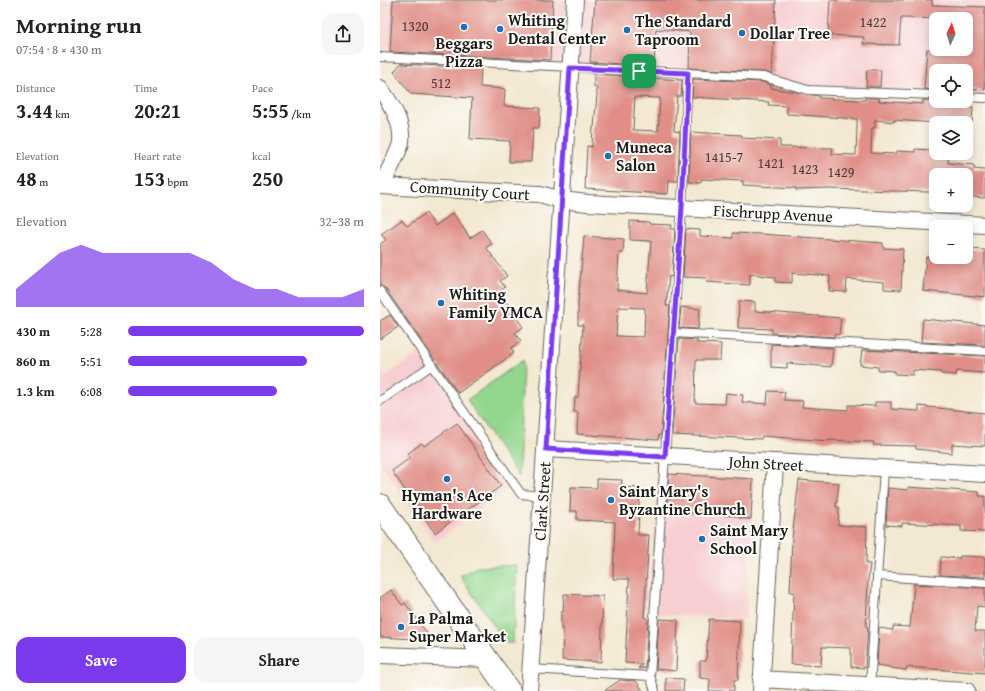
<!DOCTYPE html>
<meta charset="utf-8">
<style>
:root{--surface:#fff;--page:#f6f6f6;--text:#222;--muted:#767676;--accent:#7c3aed}
body{margin:0;font-family:"Gentium Book Plus",serif;background:var(--page);color:var(--text);height:100vh;display:flex;flex-direction:column;font-size:15px;white-space:nowrap}
*{box-sizing:border-box;margin:0}
p{font-size:13px;color:var(--muted)}
.icon{flex:none;width:22px;height:22px;fill:none;stroke:currentColor;stroke-width:2;stroke-linecap:round;stroke-linejoin:round}
.map{position:relative;flex:1;overflow:hidden}
.sheet{display:flex;flex-direction:column;background:var(--surface);width:380px}
.sheet>*{flex:none}
.needle{width:26px;rotate:4deg}
.fabs{position:absolute;left:549px;top:12px;display:grid;gap:8px}
.fabs a{display:grid;place-items:center;width:44px;height:44px;border-radius:8px;background:var(--surface);box-shadow:0 2px 10px #0003;font-size:20px}
.pin{position:absolute;display:grid;place-items:center;width:34px;height:34px;color:#fff;margin:-17px;border-radius:8px;box-shadow:0 2px 6px #0006}
.round{display:grid;place-items:center;flex:none;width:42px;height:42px;border-radius:12px;background:var(--page)}
.summary{display:flex;align-items:center;justify-content:space-between;height:68px;padding:0 16px}
h1{font-size:22px;font-weight:800;line-height:30px}
.stats{display:grid;grid-template-columns:repeat(3,1fr);gap:6px;height:68px;padding:4px 16px}
.stats div{display:grid;align-content:center}
.stats b{font-size:20px;font-weight:800}
.stats small{font-size:11px;font-weight:400}
.stats p{font-size:11px}
.chart{height:112px;padding:8px 16px}
.chart p{display:flex;justify-content:space-between}
.chart svg{width:100%;height:72px;margin-top:4px;fill:var(--accent);opacity:.7}
.cta{display:flex;gap:8px;margin-top:auto;padding:8px 16px}
.cta a{flex:1;height:46px;border-radius:12px;background:var(--accent);color:#fff;font-size:16px;font-weight:800;line-height:46px;text-align:center}
.cta a+a{background:var(--page);color:var(--text)}
ul{padding:0 16px;list-style:none;font-size:13px}
li{display:grid;grid-template-columns:64px 48px 1fr;align-items:center;height:30px}
li i{height:10px;border-radius:5px;background:var(--accent)}
main{display:flex;flex:1;min-height:0}
.map>svg:first-child{display:block}
</style>
<main>
<section class="sheet">
<div class="summary"><div><h1>Morning run</h1><p>07:54 · 8 × 430 m</p></div><a class="round"><svg class="icon" aria-label="share" viewBox="0 0 24 24"><path d="M12 15V3M7 8l5-5 5 5M5 13v7h14v-7"/></svg></a></div>
<div class="stats">
<div><p>Distance</p><b>3.44<small> km</small></b></div>
<div><p>Time</p><b>20:21</b></div>
<div><p>Pace</p><b>5:55<small> /km</small></b></div>
</div>
<div class="stats">
<div><p>Elevation</p><b>48<small> m</small></b></div>
<div><p>Heart rate</p><b>153<small> bpm</small></b></div>
<div><p>kcal</p><b>250</b></div>
</div>
<div class="chart"><p><span>Elevation</span>32–38 m</p>
<svg viewBox="0 0 160 44" preserveAspectRatio="none"><path d="M0 44V33L10 22L20 11L30 6L40 11L50 11L60 11L70 11L80 11L90 17L100 27L110 33L120 33L130 38L140 38L150 38L160 33V44z"/></svg>
</div>
<ul>
<li><b>430 m</b>5:28<i style="width:100%"></i></li>
<li><b>860 m</b>5:51<i style="width:76%"></i></li>
<li><b>1.3 km</b>6:08<i style="width:63%"></i></li>
</ul>
<div class="cta"><a>Save</a><a>Share</a></div>
</section>
<div class="map">
<svg width="605" height="691" viewBox="0 0 605 691">
<rect width="100%" height="100%" fill="#fdfcf7"/>
<filter id="ink" filterUnits="userSpaceOnUse"><feTurbulence type="fractalNoise" baseFrequency=".025" numOctaves="2"/><feDisplacementMap in="SourceGraphic" scale="8" xChannelSelector="R" yChannelSelector="G"/><feConvolveMatrix kernelMatrix="1 2 1 2 8 2 1 2 1" color-interpolation-filters="sRGB"/></filter>
<filter id="wash" filterUnits="userSpaceOnUse"><feTurbulence type="fractalNoise" baseFrequency=".012" numOctaves="4" result="noise"/><feDisplacementMap in="SourceGraphic" scale="16" xChannelSelector="R" yChannelSelector="G"/><feGaussianBlur stdDeviation="0.9" result="paint"/><feColorMatrix in="noise" values="0 0 0 0 0 0 0 0 0 0 0 0 0 0 0 0 0 1.4 0 .05"/><feComposite in="paint" operator="in"/></filter>
<g filter="url(#wash)">
<rect width="100%" height="100%" fill="#f3e8d1"/>
<path fill="#f7cfd2" fill-rule="evenodd" d="M0,0H605V103L560,101H586V71H556V101L426,95L390,84L209,75L210,69L0,57ZM556,19H586V49H556Z
M42,351L129,488L55,542L0,464V380Z
M279,474L374,480L366,619L268,614Z"/>
<path fill="#93d68d" stroke="#587954" d="M143,360L139,477L87,400Z
M137,565L133,643H126L80,576L97,567Z"/>
<g id="blocks">
<path fill="#e08e87" fill-rule="evenodd" d="M13,0H173L170,60L10,52Z
M215,0H396L392,74L384,72L309,68L310,32L289,30L276,29L274,66L210,62Z
M450,0H552V5L605,7V90L586,89V71H556V90L544,89L547,49H586V19L521,18L519,45L483,44L484,37L448,35Z
M20,64L101,68L100,87L125,89L124,106L160,108L159,128H153L151,162H129L130,141L90,139L92,98L31,94L14,72Z
M487,70H501L500,87H486Z
M214,74L302,80L301,96H297L294,131L300,132L298,181H289L288,194L205,189L207,146L212,147L213,127H214L217,95L216,87H214ZM255,97L280,98L278,131L253,130Z
M313,79L383,82L391,85V88L439,96V98L478,100H485V98H499V101L543,104V100H556V105L593,107L592,123H555L514,120V122L495,120V128H492L491,153L517,154V151L535,152V149L550,150V153L569,154L568,163L594,165V169L605,170V198L592,197V195H586V175H556V192H548L451,189L416,190V188L363,185V181L321,179V183L309,182L311,132L362,135V138L400,140V147L453,148L452,154L476,155L477,127V119L407,114V106L388,105L389,102L312,97Z
M46,213L55,226L73,213L90,238L102,230L112,244L106,247L127,276L120,281L125,287L119,292L143,327L135,333L141,341L131,348L134,353L78,393L5,288L0,286V244L6,240L1,234L22,220L27,226Z
M250,221L269,222V224L292,225L291,229H295L292,277L289,276L286,306H290L281,435H279L278,440L197,434L198,412H194L195,397H198L203,325H198V304L204,236L244,239L243,253H239L237,290L267,293L271,241L250,240ZM238,307L265,308L264,337L236,336Z
M306,229L320,230V236L353,238V233L381,234L503,243V248L523,249L521,290L504,289V282L467,279L466,292L449,291L450,276L412,273V283L395,282V277L370,274V285L326,282L327,278L303,277Z
M589,249L605,250V297L543,291L546,257H588Z
M359,301L375,302V311L461,318L459,335L454,334V337L392,333V329L358,328Z
M301,307L320,309L318,329L299,328Z
M10,315L18,327L0,339V321Z
M543,319L605,325V345L541,342Z
M299,339L317,340V343L341,344L340,360H316L315,403L345,404L346,393L363,395L362,402L387,404L388,391L405,392L404,400L423,401L422,407L468,410V405L495,406V402H511V409L539,411V406L605,413V446L572,444V453L536,449V446L493,445L494,442L449,440V441L382,436L381,439L292,435Z
M391,344L453,348L451,367L407,363V368L391,367Z
M482,350L605,356V373L577,371L576,375L561,374V372L533,370V375L515,374V371L498,370V367L480,365Z
M77,423L121,486L55,533L12,471L30,458L27,454L42,443L44,446Z
M289,474L373,479L371,519L359,518V516L287,512Z
M217,479L242,480L241,487L260,488L258,535H269L264,617L268,619L265,668H258L263,664L245,663L249,582L248,579H233L235,522L197,520V511H190L191,487L217,488Z
M419,480L459,483L456,507H459L458,525L487,527L486,564H490L488,579L486,627H488L485,668L471,667V648L445,647H442L441,666L411,664L414,592H410L412,539Z
M528,487L599,492V496H605V532L581,531V526L522,523V526L506,525L508,488L528,490Z
M580,556L605,557V577L560,575L561,557L580,558Z
M534,584L605,588V607L597,606L595,631H605V673L527,667L526,670L510,668V667L497,665L499,628L513,630V626L530,627Z
M11,590L22,605L25,603L52,640L0,637V598Z
M184,594L223,596L221,662L182,660L183,629H181V612H183Z
M279,619L298,620L296,671L276,669Z
M329,619L360,621L358,680H354V691H329L330,679L320,678V661H326Z
M286,678L304,679L303,691H286Z
M240,680L256,681L263,691H224Z"/>
</g>
</g>
<g filter="url(#ink)">
<use href="#blocks" fill-opacity="0" stroke="#67635b" stroke-width="1"/>
<g fill="none" stroke-linecap="round" stroke-linejoin="round">
<g stroke="#67635b" stroke-width="10">
<path id="lane" d="M0,57L384,77L428,90L556,95
M586,97L605,98
M0,291L141,494L163,496
M294,333L605,351
M0,401L52,365
M497,576L605,583
M150,669L270,676
M490,688L504,469
M275,691L270,676L302,207L308,73"/>
</g>
<g stroke="#67635b" stroke-width="18">
<path id="street" d="M0,88C11,104 23,122 21,142C20,151 6,175 2,185
M0,186L160,194L181,200L208,203L605,225
M166,449L605,474
M0,655L107,659
M381,679L587,691
M149,691L195,0
M381,691L395,464"/>
</g>
<g stroke="#67635b" stroke-width="24">
<path id="primary" d="M0,505L129,691"/>
</g>
<use href="#lane" stroke="#fff" stroke-width="8"/>
<use href="#street" stroke="#fff" stroke-width="16"/>
<use href="#primary" stroke="#fff" stroke-width="22"/>
</g>
</g>
<g fill="none" stroke-linecap="round" stroke-linejoin="round" filter="url(#ink)">
<g stroke="#fff" stroke-width="8">
<path id="route" d="M190,68L308,73L302,207L285,457L166,449Z"/>
</g>
<use href="#route" stroke="#7c3aed" stroke-width="5"/>
</g>
<g fill="#1f6fb2" stroke="#fdfcf7" stroke-width="1.5">
<circle cx="84" cy="27" r="4"/>
<circle cx="120" cy="29" r="4"/>
<circle cx="247" cy="30" r="4"/>
<circle cx="362" cy="33" r="4"/>
<circle cx="228" cy="156" r="4"/>
<circle cx="61" cy="303" r="4"/>
<circle cx="67" cy="479" r="4"/>
<circle cx="231" cy="500" r="4"/>
<circle cx="322" cy="539" r="4"/>
<circle cx="21" cy="627" r="4"/>
</g>
<g text-anchor="middle" dominant-baseline="central" stroke-width="4" stroke-linejoin="round" paint-order="stroke">
<g font-size="14" fill="#4d3837">
<text x="493" y="22">1422</text>
<text x="35" y="26">1320</text>
<text x="61" y="83">512</text>
<text x="344" y="157">1415-7</text>
<text x="391" y="163">1421</text>
<text x="425" y="169">1423</text>
<text x="461" y="172">1429</text>
</g>
<g font-size="16" font-weight="bold" fill="#1c1c1c" stroke="#fdfcf7" text-anchor="start">
<text x="128" y="20">Whiting<tspan x="128" dy="18">Dental Center</tspan></text>
<text x="255" y="21">The Standard<tspan x="255" dy="18">Taproom</tspan></text>
<text x="370" y="33">Dollar Tree</text>
<text x="84" y="43" text-anchor="middle">Beggars<tspan x="84" dy="18">Pizza</tspan></text>
<text x="236" y="147">Muneca<tspan x="236" dy="18">Salon</tspan></text>
<text x="69" y="294">Whiting<tspan x="69" dy="18">Family YMCA</tspan></text>
<text x="239" y="491">Saint Mary's<tspan x="239" dy="18">Byzantine Church</tspan></text>
<text x="67" y="495" text-anchor="middle">Hyman's Ace<tspan x="67" dy="18">Hardware</tspan></text>
<text x="330" y="530">Saint Mary<tspan x="330" dy="18">School</tspan></text>
<text x="29" y="618">La Palma<tspan x="29" dy="18">Super Market</tspan></text>
</g>
<g font-size="16" fill="#1c1c1c" stroke="#fdfcf7">
<text transform="translate(90 190) rotate(4)">Community Court</text>
<text transform="translate(393 213) rotate(3)">Fischrupp Avenue</text>
<text transform="translate(386 463) rotate(3)">John Street</text>
<text transform="translate(162 501) rotate(-86)">Clark Street</text>
</g>
</g>
</svg>
<div class="fabs">
<a><svg class="needle" viewBox="-14 -14 28 28"><path d="M0-13l5 13h-10z" fill="#e53935"/><path d="M0 13l5-13h-10z" fill="#767676"/></svg></a>
<a><svg class="icon" aria-label="locate" viewBox="0 0 24 24"><circle cx="12" cy="12" r="6"/><path d="M12 2v4M12 18v4M2 12h4M18 12h4"/></svg></a>
<a><svg class="icon" aria-label="layers" viewBox="0 0 24 24"><path d="M12 4l9 5-9 5-9-5zM3 14l9 5 9-5"/></svg></a>
<a>+</a>
<a>−</a>
</div>
<div class="pin" style="left:259px;top:71px;background:#1e9e55"><svg class="icon" aria-label="arrive" viewBox="0 0 24 24"><path d="M6 21V4h12l-3 4 3 4H6"/></svg></div>
</div>
</main>
